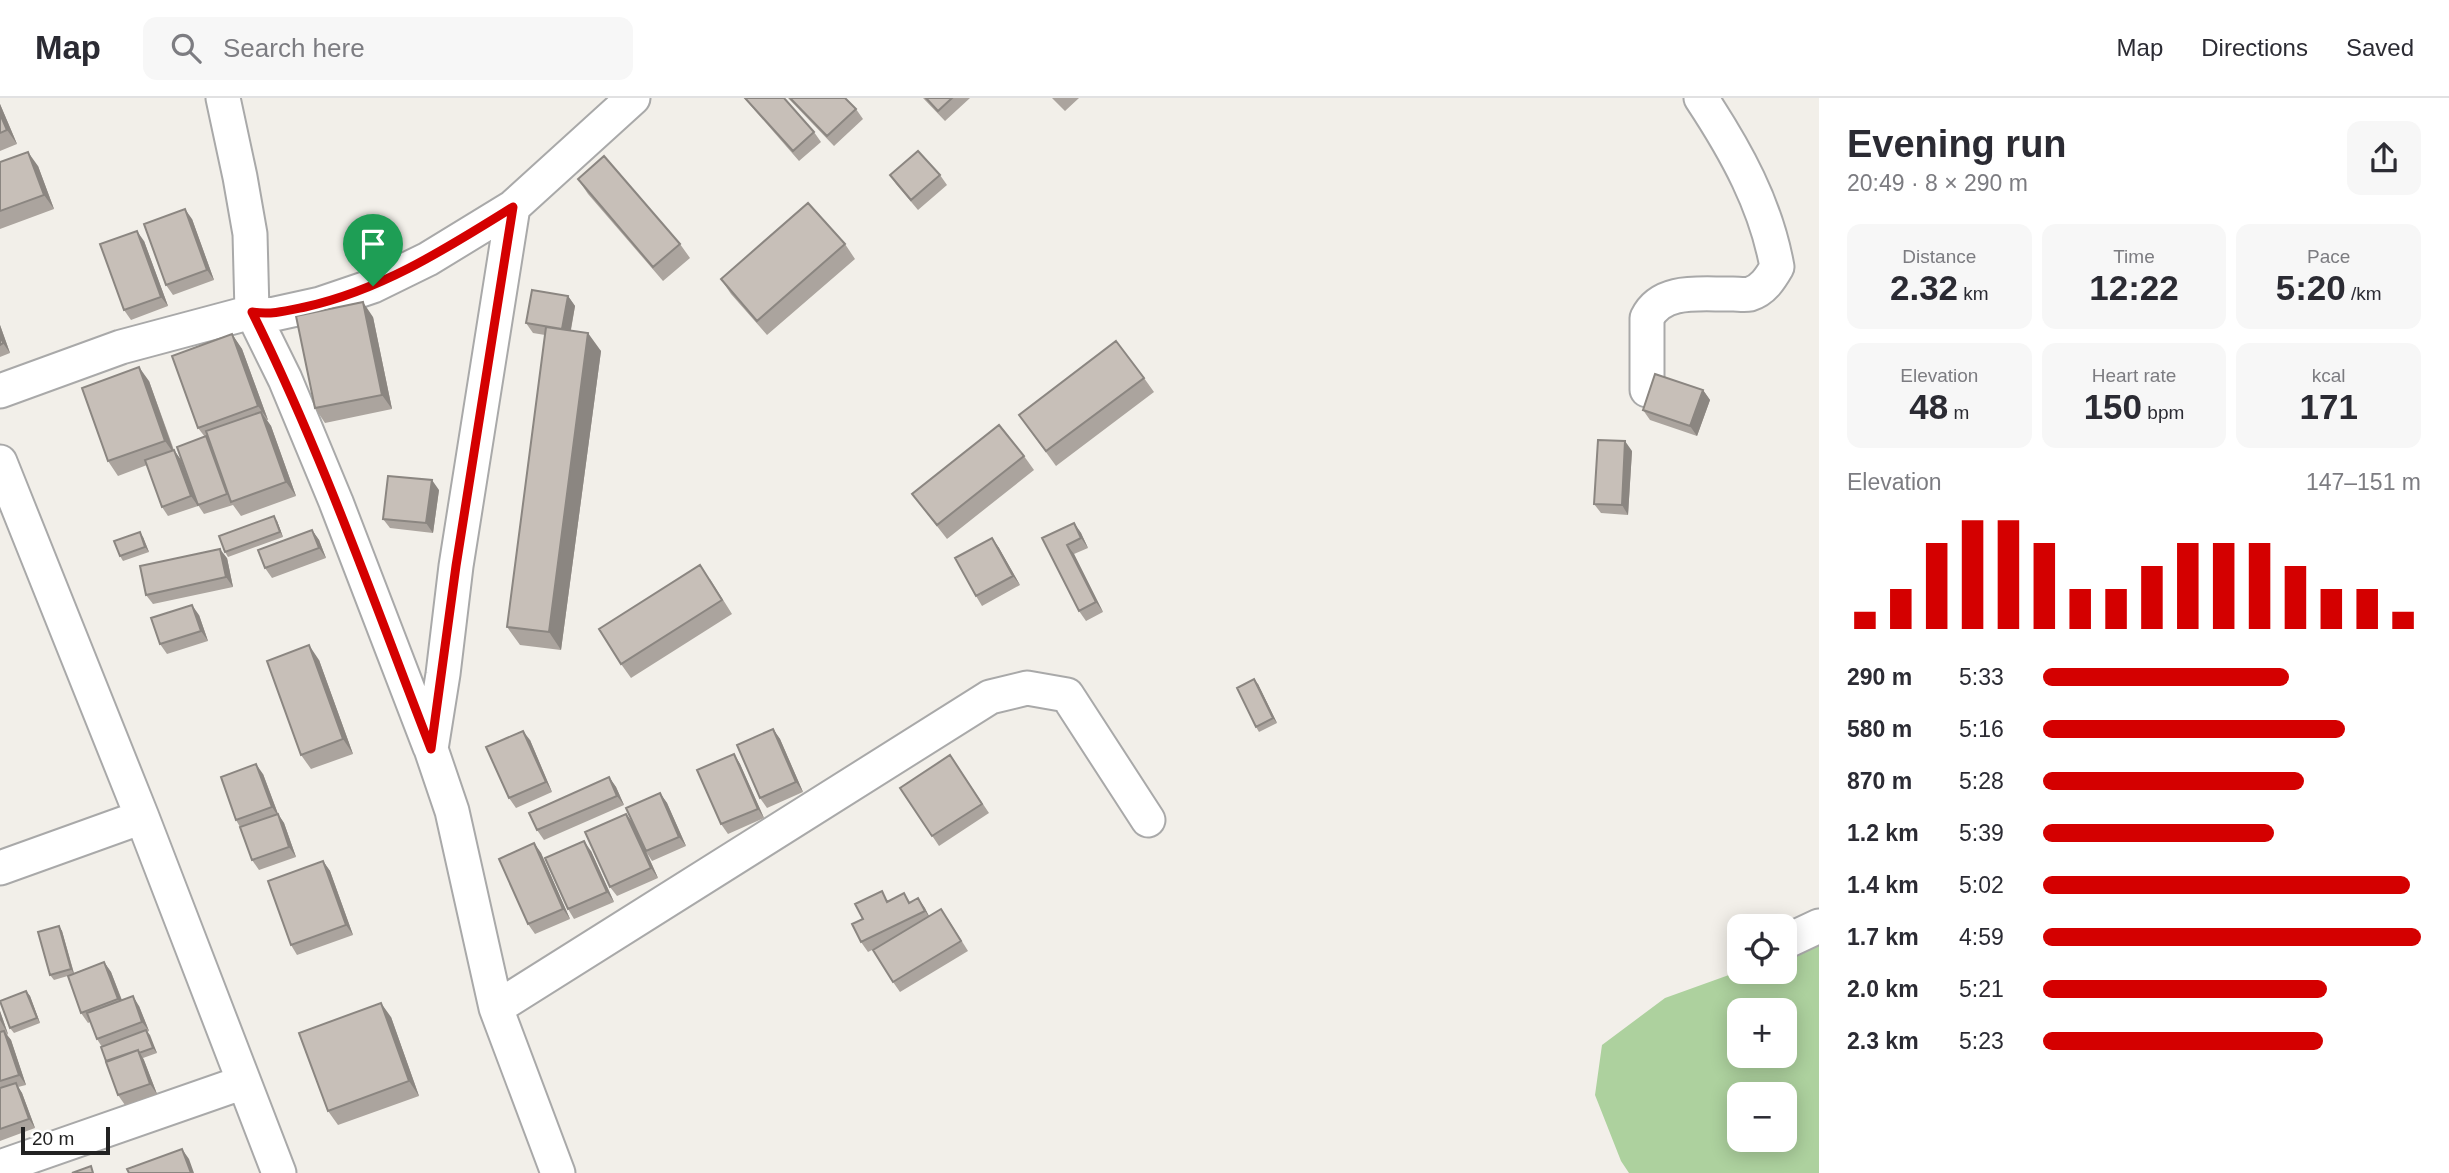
<!DOCTYPE html>
<meta charset="utf-8">
<style>
:root{--surface:#fff;--page:#f7f7f7;--text:#2b2b33;--muted:#7c7c81;--line:#e1e1e2;--accent:#d40000}
body{margin:0;font-family:Arial,sans-serif;background:var(--page);color:var(--text);height:100vh;display:flex;flex-direction:column;font-size:26px;white-space:nowrap}
*{box-sizing:border-box;margin:0}
p{font-size:23px;color:var(--muted)}
.icon{flex:none;width:38px;height:38px;fill:none;stroke:currentColor;stroke-width:2;stroke-linecap:round;stroke-linejoin:round}
.map{position:relative;flex:1;overflow:hidden}
.sheet{display:flex;flex-direction:column;background:var(--surface);width:630px}
.sheet>*{flex:none}
.buttons{position:absolute;left:1727px;top:816px;display:grid;gap:14px}
.buttons a{display:grid;place-items:center;width:70px;height:70px;border-radius:14px;background:var(--surface);box-shadow:0 4px 18px #0003;font-size:35px}
.scale{position:absolute;left:21px;bottom:18px;width:89px;box-sizing:border-box;padding-left:7px;border:4px solid #222;border-top:0;font-size:19px;line-height:24px;white-space:nowrap;color:#222;-webkit-text-stroke:5px #fff;paint-order:stroke}
.pin{position:absolute;display:grid;place-items:center;width:60px;height:60px;color:#fff;margin:-72px -30px;border-radius:50% 50% 50% 0;rotate:-45deg;box-shadow:0 0 7px #0007}
.pin .icon{rotate:45deg}
.round{display:grid;place-items:center;flex:none;width:74px;height:74px;border-radius:14px;background:var(--page)}
.summary{display:flex;align-items:center;justify-content:space-between;height:119px;padding:0 28px}
h1{font-size:38px;font-weight:700;line-height:52px}
.metrics{display:grid;grid-template-columns:repeat(3,1fr);gap:10px;height:119px;padding:7px 28px}
.metrics div{display:grid;align-content:center;border-radius:14px;background:var(--page);text-align:center}
.metrics b{font-size:35px;font-weight:700}
.metrics small{font-size:19px;font-weight:400}
.metrics p{font-size:19px}
.chart{height:196px;padding:14px 28px}
.chart p{display:flex;justify-content:space-between}
.chart svg{width:100%;height:126px;margin-top:7px;stroke:var(--accent);stroke-width:6}
ul{padding:0 28px;list-style:none;font-size:23px}
li{display:grid;grid-template-columns:112px 84px 1fr;align-items:center;height:52px}
li i{height:18px;border-radius:9px;background:var(--accent)}
header{display:flex;align-items:center;gap:42px;box-sizing:border-box;height:98px;padding:0 35px;background:var(--surface);border-bottom:2px solid var(--line)}
header strong{font-size:33px}
nav{display:flex;gap:38px;margin-inline-start:auto;font-size:24px}
.search{width:490px;height:63px;background:var(--page);display:flex;align-items:center;gap:18px;box-sizing:border-box;padding:0 24px;border-radius:14px;color:var(--muted);font-size:26px}
main{display:flex;flex:1;min-height:0}
.map>svg:first-child{display:block}
</style>
<header>
<strong>Map</strong>
<div class="search"><svg class="icon" aria-label="search" viewBox="0 0 24 24"><circle cx="10" cy="10" r="6"/><path d="M15 15l6 6"/></svg>Search here</div>
<nav><a>Map</a><a>Directions</a><a>Saved</a></nav>
</header>
<main>
<div class="map">
<svg width="1819" height="1075" viewBox="0 0 1819 1075">
<rect width="100%" height="100%" fill="#f2efe9"/>
<path fill="#add19e" fill-rule="evenodd" d="M1819,844V1075H1629L1621,1063L1595,997L1602,947L1665,900L1740,873H1785V857ZM1740,912H1785V957H1740ZM1740,996H1785V1041H1740Z"/>
<g fill="none" stroke-linecap="round" stroke-linejoin="round">
<g stroke="#a9a9a9" stroke-width="37">
<path id="minor" d="M223,0L240,79L250,136L252,214L285,281L336,404L430,649
M513,109L456,468L443,576L431,651L452,713L496,910L558,1075
M1647,292V220C1662,189 1704,197 1733,196C1738,196 1745,197 1750,196C1763,192 1770,181 1777,169C1766,107 1736,53 1701,0
M0,293L121,249L252,214L270,217L320,206L373,188L428,161L513,109L633,0
M0,364L142,719L279,1075
M0,770L142,719
M1785,844L1819,828
M496,910L990,599L1027,590L1067,597L1148,722
M0,1069L244,984"/>
</g>
<use href="#minor" stroke="#fff" stroke-width="33"/>
</g>
<path fill="#aba49e" d="M744,0H784L814,34L821,44L799,63Z
M788,0H845L856,11L863,21L834,48Z
M923,0H970L945,23Z
M1052,0H1079L1065,13Z
M0,6L17,46L0,53Z
M0,64L38,68L54,111L0,131Z
M890,77H940L947,87L918,112L896,86Z
M578,81L680,146L690,160L663,183L588,96Z
M192,121L214,182L173,197L166,187Z
M144,143L168,208L131,222L124,212Z
M845,146L855,161L767,237L731,196L721,181Z
M568,198L575,208L571,232L601,253L561,552L520,547L507,529L545,237L533,235L526,225Z
M373,219L392,311L325,325L315,310Z
M0,227L10,255L0,259Z
M232,236L242,251L268,322H267L271,328L296,398L241,418L233,407L204,416L198,407L205,339L198,330Z
M1144,280L1154,294L1056,368L1019,317Z
M149,283L174,352L181,362L198,408L168,418L162,409L147,367L118,378L108,363Z
M1703,292L1710,302L1697,338L1650,322L1643,312Z
M1632,353L1628,417L1601,415L1594,406Z
M1024,358L1034,372L947,441L912,396Z
M439,392L433,435L390,430L383,421Z
M277,423L283,439L228,459L225,454Z
M1074,425L1081,435L1088,450L1074,456L1103,514L1086,523L1079,513L1042,440Z
M312,432L319,442L326,460L272,480L265,470Z
M143,439L149,454L123,463L120,458Z
M992,440L999,450L1020,487L982,508L976,498Z
M227,460L233,489L153,506L146,497Z
M710,481L732,516L631,580L621,566Z
M199,517L208,543L167,556L160,546Z
M319,562L353,656L311,671L301,657Z
M1258,586L1277,625L1259,634L1256,629Z
M773,631L780,641L803,694L767,710L760,700Z
M530,642L552,694L516,710L509,700Z
M734,656L740,666L764,720L728,736L721,726Z
M950,657L989,715L939,748L900,690Z
M263,676L278,716L284,725L296,759L259,772L252,762L240,729L236,722Z
M609,679L616,689L624,707L544,742L537,732Z
M660,695L667,705L686,748L652,763L647,755L658,780L617,798L610,789L626,716L633,725Z
M534,745L541,755L570,821L535,836L528,826Z
M591,753L614,804L574,821L568,811Z
M323,763L330,773L353,837L297,857L291,847Z
M904,795L910,804L918,800L929,818L948,821L968,853L900,894L893,884L878,849L868,854L861,844L863,821L889,803Z
M59,828L62,833L74,875L104,864L111,874L122,902L139,908L149,933L147,934L157,955L143,960L157,996L125,1007L118,997L102,949L97,941L90,924L88,925L81,915L71,877L54,882L50,877Z
M26,893L30,898L40,925L14,935L10,930Z
M0,913L8,936L7,937L11,942L26,987L18,989L22,995L35,1030L0,1043Z
M391,919L419,998L338,1027L328,1013Z"/>
<path fill="#8b8681" d="M0,6L17,46L7,32L0,16Z
M28,54L38,68L54,111L44,97Z
M185,111L192,121L214,182L207,172Z
M137,133L144,143L168,208L161,199Z
M568,198L575,208L569,241L562,231Z
M363,204L373,219L392,311L382,297Z
M0,227L10,255L3,245L0,236Z
M588,235L601,253L561,552L549,534Z
M232,236L242,251L268,322L258,308Z
M139,269L149,283L175,357L165,343Z
M1703,292L1710,302L1697,338L1690,328Z
M261,314L271,328L296,398L286,384Z
M1625,343L1632,353L1628,417L1622,407Z
M174,352L181,362L198,408L191,398Z
M432,382L439,392L433,435L426,425Z
M274,418L277,423L283,439L280,434Z
M1074,425L1081,435L1088,450L1081,440Z
M312,432L319,442L326,460L319,450Z
M140,434L143,439L149,454L145,449Z
M992,440L999,450L1020,487L1013,478Z
M1067,447L1074,456L1103,514L1096,504Z
M220,451L227,460L233,489L226,479Z
M192,507L199,517L208,543L201,533Z
M309,547L319,562L353,656L343,641Z
M1254,581L1258,586L1277,625L1273,620Z
M773,631L780,641L803,694L796,684Z
M523,633L530,642L552,694L546,684Z
M734,656L740,666L764,720L758,711Z
M256,666L263,676L278,716L284,725L296,759L289,749L278,718L272,709Z
M609,679L616,689L624,707L617,698Z
M660,695L667,705L686,748L679,739Z
M626,716L633,725L658,780L651,770Z
M584,743L591,753L614,804L607,794Z
M534,745L541,755L570,821L563,811Z
M323,763L330,773L353,837L346,827Z
M918,800L925,810L931,822L925,813Z
M59,828L62,833L74,876L71,871Z
M104,864L111,874L125,911L118,901Z
M26,893L30,898L40,925L37,920Z
M133,898L139,908L149,933L142,924Z
M381,905L391,919L419,998L409,983Z
M0,913L8,936L0,922Z
M146,932L150,937L157,955L153,950Z
M4,933L11,942L26,987L19,977Z
M138,952L144,962L157,996L150,986Z
M16,985L22,995L35,1030L29,1021Z
M182,1051L189,1061L194,1075H191Z"/>
<path fill="#c7bfb8" stroke="#8b8681" stroke-width="2" d="M745,0H784L814,34L793,53Z
M790,0H845L856,11L827,38Z
M926,0H952L938,13Z
M0,16L7,32L0,35Z
M918,53L940,77L911,102L890,77Z
M28,54L44,97L0,113V64Z
M604,58L680,146L653,169L578,81Z
M808,105L845,146L757,223L721,181Z
M185,111L207,172L166,187L144,126Z
M137,133L161,199L124,212L100,146Z
M532,192L568,198L562,231L526,225Z
M363,204L382,297L315,310L296,218Z
M546,229L588,235L549,534L507,529Z
M0,236L3,245L0,247Z
M232,236L258,308L198,330L172,258Z
M1116,243L1144,280L1046,353L1019,317Z
M139,269L165,343L108,363L82,290Z
M1655,276L1703,292L1690,328L1643,312Z
M261,314L286,384L231,404L206,333Z
M999,327L1024,358L937,427L912,396Z
M206,338L227,396L198,407L177,349Z
M1598,342L1625,343L1622,407L1594,406Z
M174,352L191,398L162,409L145,362Z
M388,378L432,382L426,425L383,421Z
M274,418L280,434L225,454L219,438Z
M1074,425L1081,440L1067,447L1096,504L1079,513L1042,440Z
M312,432L319,450L265,470L258,452Z
M140,434L145,449L120,458L114,443Z
M992,440L1013,478L976,498L955,460Z
M220,451L226,479L146,497L140,468Z
M700,467L722,502L621,566L599,531Z
M192,507L201,533L160,546L151,520Z
M309,547L343,641L301,657L267,563Z
M1254,581L1273,620L1256,629L1237,590Z
M773,631L796,684L760,700L737,647Z
M523,633L546,684L509,700L486,649Z
M734,656L758,711L721,726L697,672Z
M950,657L982,706L932,738L900,690Z
M256,666L272,709L236,722L221,679Z
M609,679L617,698L537,732L529,715Z
M660,695L679,739L646,753L626,710Z
M278,716L289,749L252,762L240,729Z
M626,716L651,770L610,789L585,734Z
M584,743L607,794L568,811L545,760Z
M534,745L563,811L528,826L499,761Z
M323,763L346,827L291,847L268,783Z
M882,793L887,804L904,795L909,805L918,800L925,813L861,844L852,826L863,821L855,806Z
M941,811L961,843L893,884L873,852Z
M59,828L71,871L50,877L38,834Z
M104,864L118,901L81,915L68,878Z
M26,893L37,920L10,930L0,903Z
M133,898L142,924L97,941L87,915Z
M381,905L409,983L328,1013L299,935Z
M146,932L153,950L139,955L138,952L106,963L101,949Z
M4,933L19,977L0,983V934Z
M138,952L150,986L118,997L106,964Z
M16,985L29,1021L0,1031V990Z
M182,1051L191,1075H129L127,1071Z
M91,1068L93,1075H72Z"/>
<g fill="none" stroke-linecap="round" stroke-linejoin="round">
<g stroke="#fff" stroke-width="14">
<path id="route" d="M513,109L456,468L431,651C374,504 322,355 252,214C271,217 286,213 305,209C382,192 447,150 513,109Z"/>
</g>
<use href="#route" stroke="#d40000" stroke-width="9"/>
</g>
</svg>
<div class="buttons">
<a><svg class="icon" aria-label="locate" viewBox="0 0 24 24"><circle cx="12" cy="12" r="6"/><path d="M12 2v4M12 18v4M2 12h4M18 12h4"/></svg></a>
<a>+</a>
<a>−</a>
</div>
<div class="scale">20 m</div>
<div class="pin" style="left:373px;top:188px;background:#1e9e55"><svg class="icon" aria-label="arrive" viewBox="0 0 24 24"><path d="M6 21V4h12l-3 4 3 4H6"/></svg></div>
</div>
<section class="sheet">
<div class="summary"><div><h1>Evening run</h1><p>20:49 · 8 × 290 m</p></div><a class="round"><svg class="icon" aria-label="share" viewBox="0 0 24 24"><path d="M12 15V3M7 8l5-5 5 5M5 13v7h14v-7"/></svg></a></div>
<div class="metrics">
<div><p>Distance</p><b>2.32<small> km</small></b></div>
<div><p>Time</p><b>12:22</b></div>
<div><p>Pace</p><b>5:20<small> /km</small></b></div>
</div>
<div class="metrics">
<div><p>Elevation</p><b>48<small> m</small></b></div>
<div><p>Heart rate</p><b>150<small> bpm</small></b></div>
<div><p>kcal</p><b>171</b></div>
</div>
<div class="chart"><p><span>Elevation</span>147–151 m</p>
<svg viewBox="0 0 160 44" preserveAspectRatio="none"><path d="M5 44V38M15 44V30M25 44V14M35 44V6M45 44V6M55 44V14M65 44V30M75 44V30M85 44V22M95 44V14M105 44V14M115 44V14M125 44V22M135 44V30M145 44V30M155 44V38"/></svg>
</div>
<ul>
<li><b>290 m</b>5:33<i style="width:65%"></i></li>
<li><b>580 m</b>5:16<i style="width:80%"></i></li>
<li><b>870 m</b>5:28<i style="width:69%"></i></li>
<li><b>1.2 km</b>5:39<i style="width:61%"></i></li>
<li><b>1.4 km</b>5:02<i style="width:97%"></i></li>
<li><b>1.7 km</b>4:59<i style="width:100%"></i></li>
<li><b>2.0 km</b>5:21<i style="width:75%"></i></li>
<li><b>2.3 km</b>5:23<i style="width:74%"></i></li>
</ul>
</section>
</main>
